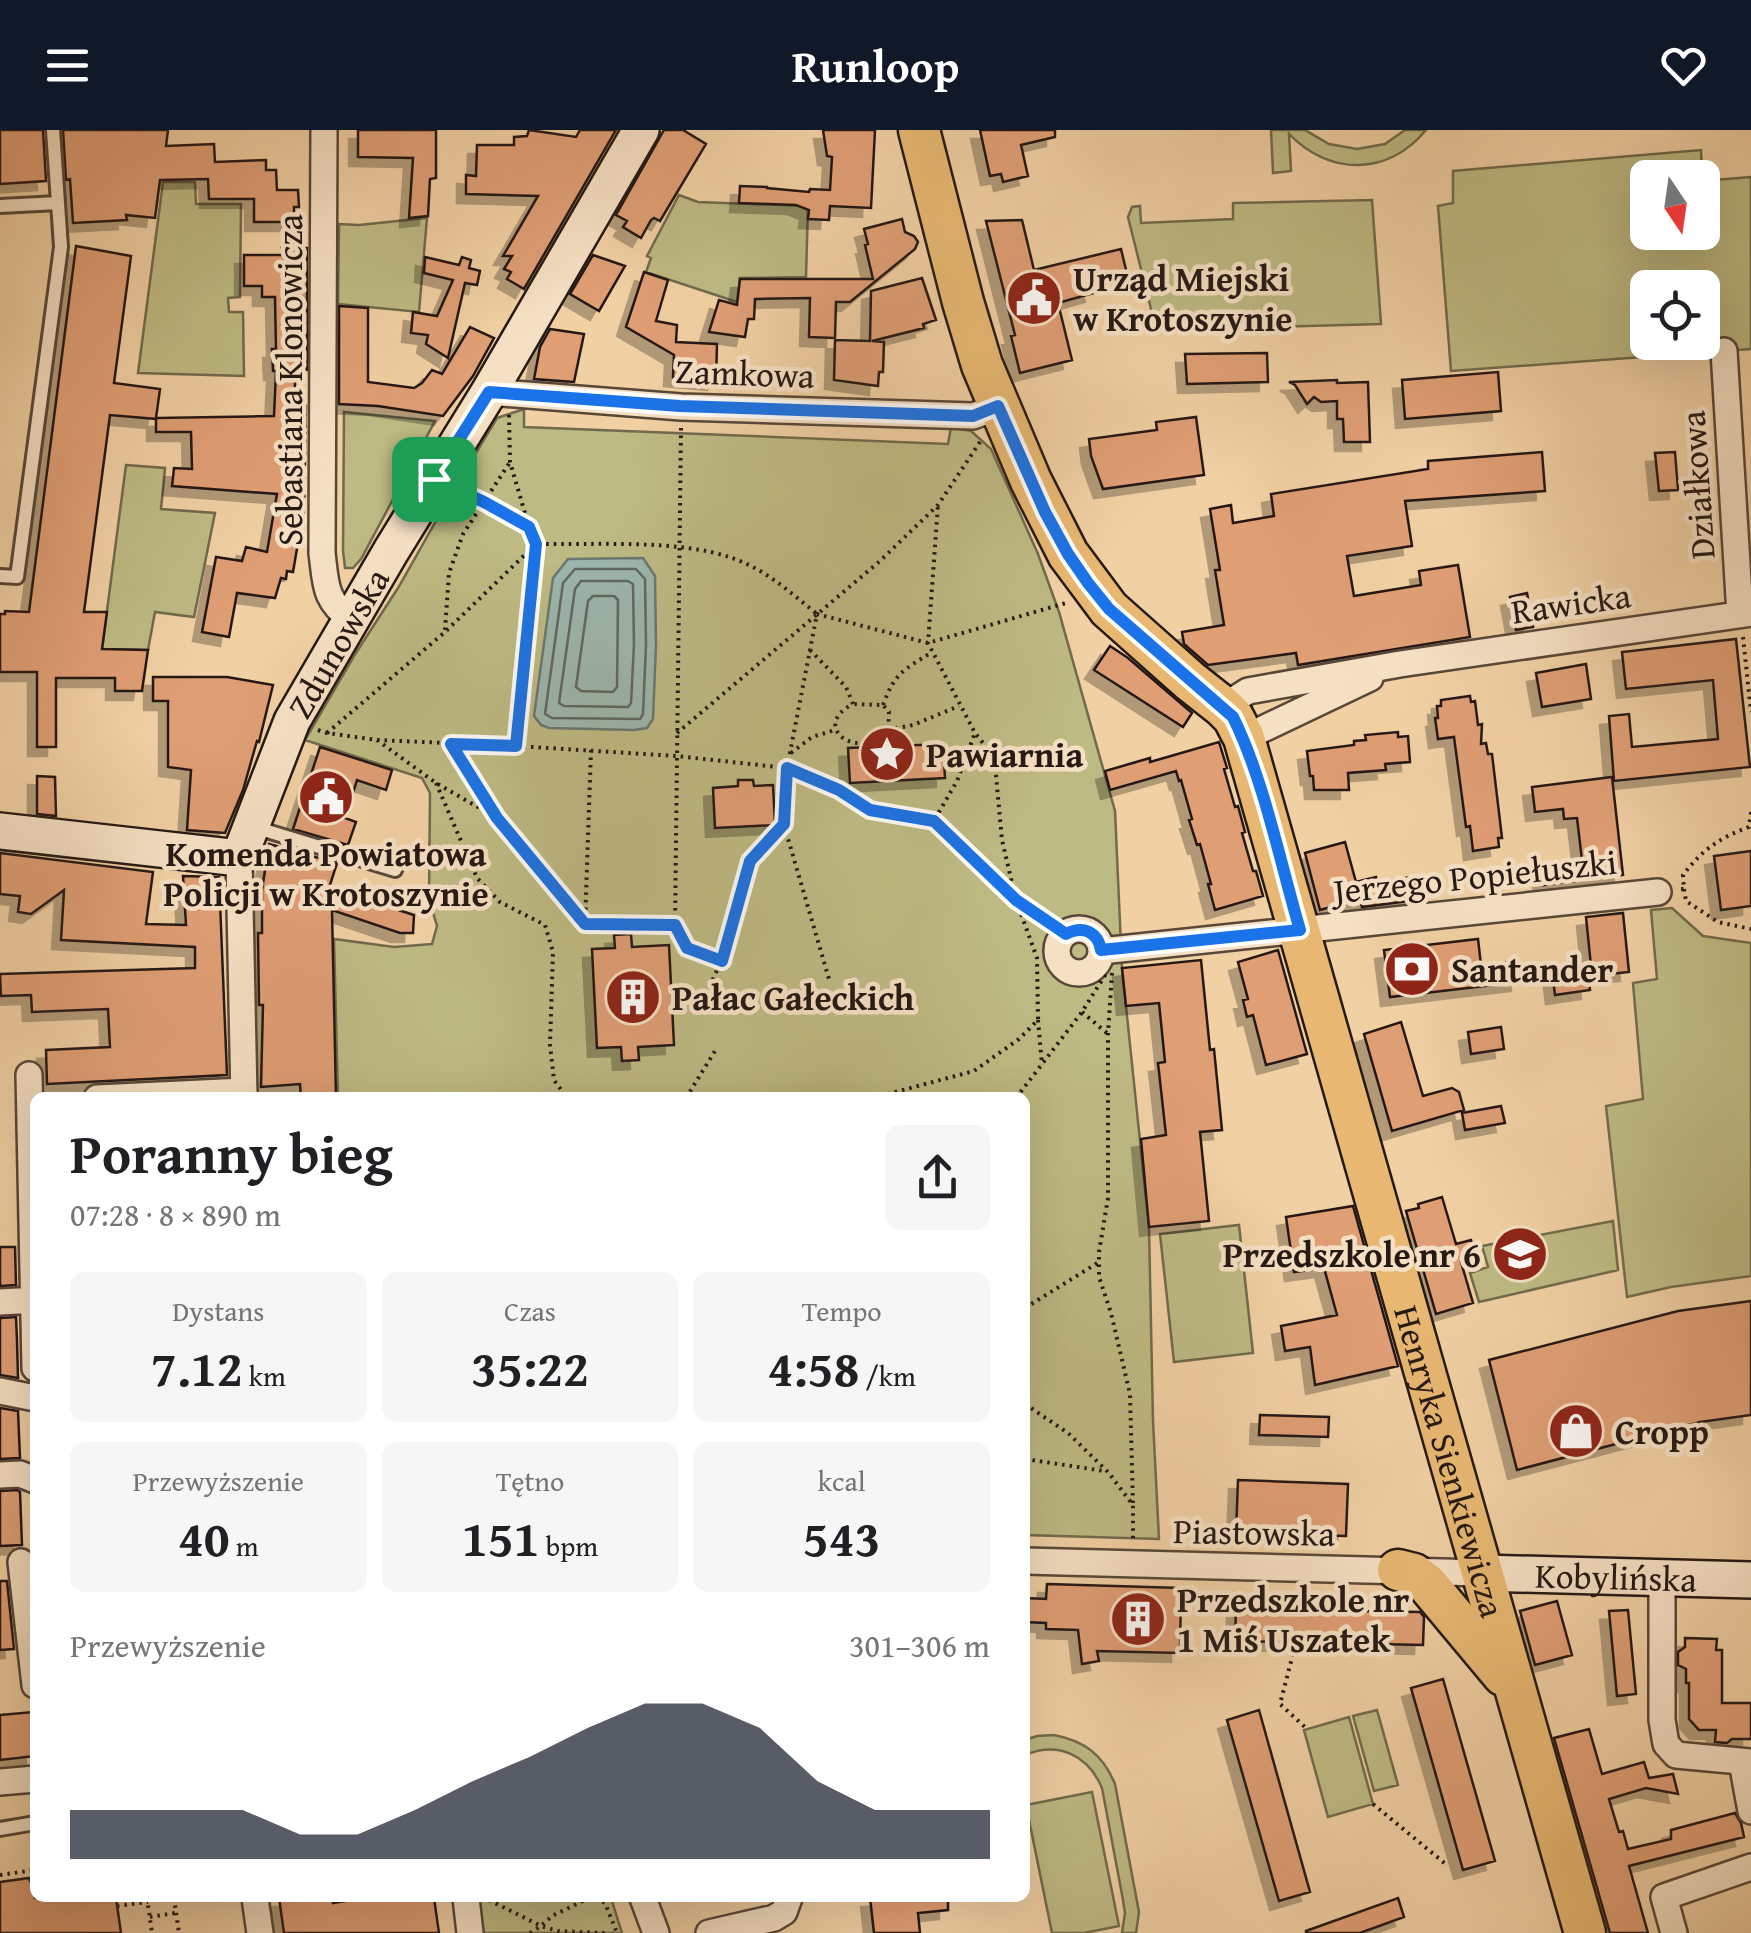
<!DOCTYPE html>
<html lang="pl">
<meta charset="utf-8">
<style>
:root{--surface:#fff;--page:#f6f6f6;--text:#202124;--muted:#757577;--accent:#111827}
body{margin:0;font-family:"Gentium Book Plus",serif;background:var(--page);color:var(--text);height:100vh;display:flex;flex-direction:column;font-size:38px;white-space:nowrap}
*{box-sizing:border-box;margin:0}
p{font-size:32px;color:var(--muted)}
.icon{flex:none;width:55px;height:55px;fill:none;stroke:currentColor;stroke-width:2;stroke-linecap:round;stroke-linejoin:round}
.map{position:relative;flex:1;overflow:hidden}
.sheet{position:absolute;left:30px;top:962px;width:1000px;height:810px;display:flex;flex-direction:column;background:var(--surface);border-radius:15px;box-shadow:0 10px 40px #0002}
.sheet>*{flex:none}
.needle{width:65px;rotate:167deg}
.controls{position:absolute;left:1630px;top:30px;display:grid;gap:20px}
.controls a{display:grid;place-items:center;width:90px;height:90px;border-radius:15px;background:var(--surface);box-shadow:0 10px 40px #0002;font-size:50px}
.pin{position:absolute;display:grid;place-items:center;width:85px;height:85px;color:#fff;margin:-42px;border-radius:20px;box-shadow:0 5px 15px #0006}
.round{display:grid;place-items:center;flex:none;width:105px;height:105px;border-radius:15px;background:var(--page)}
.head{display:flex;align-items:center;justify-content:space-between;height:170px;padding:0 40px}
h1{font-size:55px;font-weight:600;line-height:75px}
.figures{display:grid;grid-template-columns:repeat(3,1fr);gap:15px;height:170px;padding:10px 40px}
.figures div{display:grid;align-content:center;border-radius:15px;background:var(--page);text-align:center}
.figures b{font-size:50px;font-weight:600}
.figures small{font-size:28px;font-weight:400}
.figures p{font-size:28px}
.chart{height:280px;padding:20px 40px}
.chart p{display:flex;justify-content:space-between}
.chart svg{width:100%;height:180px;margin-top:10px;fill:var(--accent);opacity:.7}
header{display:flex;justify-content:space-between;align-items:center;height:130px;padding:0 40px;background:var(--accent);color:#fff;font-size:45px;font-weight:600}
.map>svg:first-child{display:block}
</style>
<header><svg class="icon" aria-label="menu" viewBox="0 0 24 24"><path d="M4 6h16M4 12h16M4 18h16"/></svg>Runloop<svg class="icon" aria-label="heart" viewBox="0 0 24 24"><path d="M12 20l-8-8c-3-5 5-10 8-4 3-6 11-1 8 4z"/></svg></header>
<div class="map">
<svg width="1751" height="1803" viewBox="0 0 1751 1803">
<defs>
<filter id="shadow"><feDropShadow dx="-9" dy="9" stdDeviation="0" flood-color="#0004"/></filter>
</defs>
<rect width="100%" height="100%" fill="#f1d0a4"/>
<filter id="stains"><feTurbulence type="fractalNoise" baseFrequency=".002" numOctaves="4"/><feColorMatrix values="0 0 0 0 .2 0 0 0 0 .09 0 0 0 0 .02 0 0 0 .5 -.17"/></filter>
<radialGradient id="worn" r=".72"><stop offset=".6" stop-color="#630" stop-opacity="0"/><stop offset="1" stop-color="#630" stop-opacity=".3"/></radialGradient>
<path fill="#beba83" stroke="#726a4c" stroke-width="2.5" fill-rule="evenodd" d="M1271,0H1305L1329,14L1357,19L1385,14L1405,0H1426C1388,46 1330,46 1289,4L1291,41L1273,43Z
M1701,20L1702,47L1648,48V102H1702L1703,51L1751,47V219L1451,241L1438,76L1453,73V41ZM1648,158H1702V212H1648Z
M163,52H195L196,74H241L240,167L228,168L229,182H243L244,246L138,243Z
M679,65L698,72L808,76L806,147L740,148L737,172L646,142L651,128L647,126Z
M1372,70L1381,194L1266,197L1265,186L1153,187L1128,87L1132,77L1140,76L1141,93L1233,89V73Z
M427,88L419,182L338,174L339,94L359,95Z
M524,279V297L948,314L951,297L971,301L991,319L1038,424L1059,482L1115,681L1122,838L1149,1097L1153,1291L1159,1409L1025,1405V968L338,967L334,809L394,817L432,814L437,796L429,769L430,663L422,648L305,610L354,526L398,458L449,368L497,288Z
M344,282L435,291L361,429L353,438H345L343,421Z
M126,335L165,338L161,379L215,383L194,487L155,482L148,520L102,519Z
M1672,778L1703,806L1751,813V1146L1671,1157L1627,1167L1606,976L1643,969L1633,853L1657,849L1651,780Z
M1613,1091L1618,1140L1479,1172L1470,1143L1488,1137L1482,1116Z
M1239,1095L1253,1223L1174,1232L1160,1104Z
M1377,1580L1398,1655L1374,1661L1353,1586Z
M1349,1587L1373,1674L1328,1687L1304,1600Z
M1054,1605C1085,1611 1103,1625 1115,1654L1139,1782L1136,1803H1122L1125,1783L1123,1770L1102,1658C1088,1625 1058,1611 1025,1625V1610L1037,1606Z
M1092,1662L1119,1796L1084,1803H1052L1026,1675Z
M472,1768H611L622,1803H474Z"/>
<path fill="#9cb6ad" stroke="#6c7770" stroke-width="2.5" d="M643,428L655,446L656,515L653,589L647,598L634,600L549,598L541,595L534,586L553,448L568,429Z"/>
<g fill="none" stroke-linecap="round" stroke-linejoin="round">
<path stroke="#606860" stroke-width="2.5" d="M575,439H636L645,449L646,515L643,584L640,589L552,588L545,584L563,453Z
M581,451H628L633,454L634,515L631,573L628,577L564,576L559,573L575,459Z
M593,466H614L618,470L617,557L613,562L581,561L576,557L588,471Z"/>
</g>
<path fill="#e09e75" stroke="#251914" stroke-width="2.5" filter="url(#shadow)" d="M0,0H43L46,51L0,54Z
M63,0H168L166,16L214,14L215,32L266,30V40H276L277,60H298L299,77H294V92H254V69H209L208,49L160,50L155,88L126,85L127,90L73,93L70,49L66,50Z
M358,0H436V48L430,49L428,86L409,88L413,28L358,27Z
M529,0L576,7L580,0H616L524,159L507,149L511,142L504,139L512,126H503L538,66L466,64V45L476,46L477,15H514V7L527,6Z
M664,0H683L706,14L660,91L654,88L651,90L641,108L623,97L627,91L616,85Z
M823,0H875L871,78L830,76L829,90L808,89L809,80L796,75L739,73L740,56L767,57V58L809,62L810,59L830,60L832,27L827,26Z
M980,0H1055V7L1021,15L1028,46L1003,52L1001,44L990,46Z
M902,89L905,102L914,106L918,112L915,119L850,172H836L835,208L809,207L810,168L755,169L754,189H748L745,207L709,202L719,170L737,175L740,149H873L865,115L868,114L864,99Z
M1022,90L1034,140L1121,119L1128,148L1092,156L1094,163L1058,173L1072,230L1020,243L1011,206L1015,205L986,91Z
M76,116L131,126L114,253L160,259L156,288L274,286L276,241H273L272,219H276L275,167H262V156H244V125H283L282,118H307V240H295V276H306L304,378L293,442L287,441L286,449L281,448L275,468L237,463L229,507L202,502L216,427L242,431L246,417L267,422L277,364L172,356L174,338L192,339L191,302H156V289L110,285L84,482H107L102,519L148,520L142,561H115V548H56V617H37V542H0V484H5V481L29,482Z
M593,125L625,136L599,181L570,164Z
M425,127L459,135L462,127L471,130L469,138L480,141L477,155L465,153L448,228L426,214L428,205L411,203L413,182L437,186L453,150L424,143Z
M644,142L668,150L656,191L677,195L676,212L717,214L716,251L673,247L674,225L626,197Z
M922,148L936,190L923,194L924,198L872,211L884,212L883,242H879L878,256L834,250L835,210L870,211L871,161Z
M339,176L368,178V252L414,258L422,253L432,240L442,244L470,197L494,208L473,246L443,286L378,276L339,274Z
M550,199L584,204L574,252L534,249L540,217Z
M1267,223L1268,252L1187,254L1185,224Z
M1498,242L1501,281L1405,289L1402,250Z
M1337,250V253L1368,252L1370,312H1344L1343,289H1337V271L1321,272L1314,267L1307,274L1295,255L1289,252Z
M1196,287L1204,345L1103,359L1091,326L1089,309L1157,300L1156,292Z
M1542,322L1545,361L1405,371L1412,416L1347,426L1354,466L1421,455L1419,441L1458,435L1470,507L1298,535L1296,523L1208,535L1184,514L1182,502L1224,495L1215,440H1220L1210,379L1231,375L1233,393L1274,386L1271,364L1428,339V331Z
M1675,322L1678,360L1659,361L1655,323Z
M1527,463L1533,497L1516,500L1510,467Z
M1736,509L1750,637L1614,651L1609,586L1629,584L1632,617L1718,609L1713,550L1626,559L1622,522Z
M1110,516L1128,528L1192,583L1183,597L1094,540Z
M1586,534L1591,569L1542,577L1536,543Z
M153,547H227L273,555L259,612L257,611L243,660L225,703L187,700L191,640L168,637V571H153Z
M1470,566L1471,572L1475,571L1478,595L1482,594L1481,614L1486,613L1488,624H1492L1502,708H1498L1499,717L1473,721L1470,696L1466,697L1454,607L1438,609L1435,588H1438L1437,576H1441V570Z
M1398,602V607L1408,606L1410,632L1385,634L1386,640L1348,643L1349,660H1314L1313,646H1310L1307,621L1354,615V611L1366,610L1365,605Z
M1219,612L1227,638L1224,639L1235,677L1238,676L1245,702L1242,703L1253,741H1256L1263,766L1215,780L1208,754H1211L1200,714L1197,715L1189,690L1192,689L1181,650L1179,651L1176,641L1110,660L1105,641L1150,628V632Z
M943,614L945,648L850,653L848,618Z
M320,617L392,640L386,660L357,650L345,688L356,692L348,715L293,699Z
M37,646L55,647L56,686L37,684Z
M1612,647L1623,745L1543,755L1540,734L1582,730L1577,688L1564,689L1563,679L1535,682L1532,657Z
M738,650H753L754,656L773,655L775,695L715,698L713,658L738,656Z
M1345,712L1356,752L1376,747L1377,751L1415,747L1417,770L1362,777L1360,769L1320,780L1305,723Z
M269,714L337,733L329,758L414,785L413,803H400L332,780L336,968H301L300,954L261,957L263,875H259L258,803H262V760Z
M1751,721V776L1721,780L1714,726Z
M0,723L153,742L146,794L186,795L183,746L219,747L227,945L47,954L46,920L110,917L108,879L32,882L31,865L1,866L0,844L195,838V817L61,810L64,760L31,784L18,782L20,766L0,764Z
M1623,783L1629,842L1592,846L1586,787Z
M631,804L632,817L669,815L674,915L638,917L639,930L622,931L621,917L597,918L592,819L615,818L614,805Z
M1478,809L1481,835L1517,831L1520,852L1390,867L1384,820Z
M1278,820L1307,924L1266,935L1253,885L1247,887L1243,870L1248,869L1238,832Z
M1201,830L1210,920L1214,919L1222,1000L1200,1002L1209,1091L1149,1097L1141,1009L1166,1005L1158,933L1165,932L1159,873L1126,876L1122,838Z
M1587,836L1590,860L1555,865L1552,841Z
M1401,892L1423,966L1452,958L1459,962L1464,980L1392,1001L1364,904Z
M1501,897L1504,919L1471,924L1468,902Z
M1501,976L1505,993L1465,1000L1462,983Z
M1442,1067L1456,1114L1471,1110L1476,1128L1461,1132L1473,1173L1436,1184L1406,1081L1419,1078L1418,1074Z
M1353,1076L1398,1236L1315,1255L1310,1217L1285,1221L1281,1196L1337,1185L1324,1138L1294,1142L1286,1087Z
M0,1117H15L16,1155L0,1156Z
M1751,1171V1285L1700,1292L1517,1340L1489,1230L1678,1181Z
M16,1187L17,1211L18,1248L0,1245V1188Z
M0,1278L18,1281L20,1328L0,1329Z
M1260,1285L1329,1287L1328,1307L1259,1305Z
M1238,1350L1348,1354L1346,1406L1236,1403Z
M17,1360L20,1362L22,1415L0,1416V1361Z
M0,1451H7L14,1519L0,1520Z
M1047,1454L1181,1458L1180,1523L1097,1521L1099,1531L1082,1534L1078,1500L1046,1499V1493L1025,1492V1468L1046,1469Z
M1557,1471L1572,1525L1535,1535L1520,1481Z
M1236,1479L1420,1482L1424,1487L1423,1515L1235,1511Z
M1628,1480L1636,1564L1617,1566L1609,1481Z
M1685,1508L1717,1509L1716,1520H1722V1573H1751V1609H1732L1727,1613L1715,1612L1716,1600H1699L1689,1589V1553H1686V1539L1678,1535V1522L1685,1517Z
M1443,1549L1495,1731L1463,1740L1411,1558Z
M1259,1580L1310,1762L1279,1771L1227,1590Z
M33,1582L35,1626L0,1630V1585Z
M1589,1599L1602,1644L1644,1632L1649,1648L1673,1644L1678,1664L1646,1658L1609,1669L1619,1702L1623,1701L1628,1719L1671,1709V1700L1735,1683L1741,1693L1744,1707L1629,1736L1648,1803H1610L1554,1608Z
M29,1748L30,1751H35V1768H116L121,1803H0V1752Z
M279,1768H332L333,1773L363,1768H434L439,1803H284Z
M870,1768H948V1780L918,1783L920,1803H874Z
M1398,1768L1404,1787L1360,1803H1306V1801Z"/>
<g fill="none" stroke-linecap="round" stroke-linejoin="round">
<g stroke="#584738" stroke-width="18">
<path id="lane" d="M0,76L58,73
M0,446L17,447L61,117L53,0
M254,697L395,740
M0,1699L35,1693"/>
</g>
<g stroke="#584738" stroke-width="30">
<path id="street" d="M324,0L322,423C326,455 324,470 352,490
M1724,221L1740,484
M489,262L681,277L973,286L998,277
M1223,577L1248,561L1400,534L1751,483
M1244,608L1370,548
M239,728L244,968
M1057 821a22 22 0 1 1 44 0a22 22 0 1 1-44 0Z
M1101,821L1658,762
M29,945L35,1238
M97,968L244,961
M0,1172L35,1170
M0,1261L35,1268
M0,1345L20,1344L35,1350
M1025,1431L1481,1443
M21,1432L35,1555
M1662,1447V1590L1666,1614L1676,1625L1751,1632
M1742,1632L1751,1681
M0,1652L35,1649
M255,1768L260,1803
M466,1768L470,1803
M643,1768L656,1803
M709,1803L774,1788L784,1782L789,1768
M1674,1803L1664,1767L1751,1737"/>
</g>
<g stroke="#251914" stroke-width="40">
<g id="secondary">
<path id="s1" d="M0,701L239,728L292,591L391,421L489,262L641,0"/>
<path id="s2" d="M1481,1443L1751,1450"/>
</g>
</g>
<g stroke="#251914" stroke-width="45">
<g id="primary">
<path id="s3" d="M919,0L963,172L982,235L1031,351L1068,424L1109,479L1190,551L1223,577L1233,587L1244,608L1585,1803"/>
<path d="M1398,1440L1414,1444L1427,1454L1503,1545"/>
</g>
</g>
<path stroke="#251914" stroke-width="4" stroke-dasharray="2.5 5" stroke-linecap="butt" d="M681,298L675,795L687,818L721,831L707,863
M458,360L529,397
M445,500L449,443L463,404L510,332
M1743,507L1751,582
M810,520L846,557L853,574C814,594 848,623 874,610C877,609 885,602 888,600L889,582L883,575L853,574
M883,575C895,542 904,540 932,522
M318,600L327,603L377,610L516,616L536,414C594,415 679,409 732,428C765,439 791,463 817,484
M888,600L913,595L959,576
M327,603L445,502L536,414L529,397L510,332L509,285
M677,603L880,431L938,375L982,309
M377,610L436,653L497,688L585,794
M452,615L495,684
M516,616L676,626L787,638L839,660L870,680L934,691L1016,770L1066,803
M591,620L585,794L675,795
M791,623L812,607L835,600
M436,653L477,748L500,772L545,795L553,822L550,915L554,950L567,968
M935,689L957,651L975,603
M784,695L829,849
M1681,759H1684L1683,745C1702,720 1719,708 1749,697L1751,682
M1684,759L1686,771L1718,792L1751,799
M721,831L749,731L784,694L787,638L817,484L928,513L1066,473
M1112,843L1108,904V1068L1099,1122V1147L1111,1183L1130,1264L1133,1375
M1082,882L1108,904
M1038,890L1042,935
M686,968L715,921
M873,968L974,941L1019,909L1038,890L1037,828L1016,770L1002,710L996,646L987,618L975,603L928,513L938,375
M1016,968L1082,882L1107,842
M1025,1178L1099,1132
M1025,1274L1068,1303L1108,1342L1133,1375V1411
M1025,1329L1104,1341
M1293,1524L1280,1574L1307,1599
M1373,1674L1448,1736
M0,1745L35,1740
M147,1768L152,1803
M174,1768L179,1803
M596,1768L605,1773L617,1803
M489,1770L541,1796L552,1786L589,1768
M117,1776L148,1772
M150,1787L175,1783
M530,1803L541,1796L558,1801L606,1803"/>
<use href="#lane" stroke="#f6e0c4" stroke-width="12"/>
<use href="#street" stroke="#f6e0c4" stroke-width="25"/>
<use href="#secondary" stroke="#f6e0c4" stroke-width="35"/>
<use href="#primary" stroke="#e8b872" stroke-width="40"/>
</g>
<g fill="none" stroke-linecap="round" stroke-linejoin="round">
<g stroke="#fff" stroke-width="20">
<path id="route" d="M489,262L680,276L973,286L998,276L1045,382L1068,424L1088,453L1109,479L1233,587C1264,650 1280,732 1300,800L1101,820C1098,802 1083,795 1066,804L1016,770L934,691L870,680L839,660L787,638L784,694L750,731L722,831L687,818L675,795L585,794L497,688L451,614L516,616L536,414L529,397L484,372L434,349Z"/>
</g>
<use href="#route" stroke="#1a73e8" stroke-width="12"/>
</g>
<defs>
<g id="civic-disc" transform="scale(2.875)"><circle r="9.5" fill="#8f2418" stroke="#f6e0c4"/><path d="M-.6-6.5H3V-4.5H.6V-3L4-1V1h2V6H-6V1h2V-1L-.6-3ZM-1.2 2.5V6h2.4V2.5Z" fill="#fff"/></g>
<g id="sight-disc" transform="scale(2.875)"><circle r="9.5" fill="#8f2418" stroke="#f6e0c4"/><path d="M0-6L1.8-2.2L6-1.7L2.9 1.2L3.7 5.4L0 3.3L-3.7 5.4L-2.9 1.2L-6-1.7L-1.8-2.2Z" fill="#fff"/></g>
<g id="bank-disc" transform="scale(2.875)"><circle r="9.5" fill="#8f2418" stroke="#f6e0c4"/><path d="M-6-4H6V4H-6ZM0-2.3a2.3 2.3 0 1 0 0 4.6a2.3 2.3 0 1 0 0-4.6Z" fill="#fff"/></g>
<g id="building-disc" transform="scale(2.875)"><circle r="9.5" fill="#8f2418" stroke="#f6e0c4"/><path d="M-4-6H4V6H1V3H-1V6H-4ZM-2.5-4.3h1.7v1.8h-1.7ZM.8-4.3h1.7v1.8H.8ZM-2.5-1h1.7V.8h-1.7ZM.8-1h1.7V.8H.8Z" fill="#fff"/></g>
<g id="school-disc" transform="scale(2.875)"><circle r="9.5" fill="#8f2418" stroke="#f6e0c4"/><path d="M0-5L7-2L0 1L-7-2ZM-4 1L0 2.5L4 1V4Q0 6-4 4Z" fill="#fff"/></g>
<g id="shop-disc" transform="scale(2.875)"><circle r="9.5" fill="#8f2418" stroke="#f6e0c4"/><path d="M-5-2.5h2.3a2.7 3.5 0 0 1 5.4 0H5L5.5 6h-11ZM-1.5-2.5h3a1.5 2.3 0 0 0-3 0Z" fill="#fff"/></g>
</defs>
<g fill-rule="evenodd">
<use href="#civic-disc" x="1034" y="168"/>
<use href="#sight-disc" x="887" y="624"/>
<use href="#civic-disc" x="326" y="667"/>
<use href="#bank-disc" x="1412" y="839"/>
<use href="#building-disc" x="633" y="867"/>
<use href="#school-disc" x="1520" y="1124"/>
<use href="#shop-disc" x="1576" y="1301"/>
<use href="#building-disc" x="1138" y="1489"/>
</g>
<g text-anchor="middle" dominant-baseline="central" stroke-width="9" stroke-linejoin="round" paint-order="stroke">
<g font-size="35" font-weight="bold" fill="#251914" stroke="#f6e0c4" text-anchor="start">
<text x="1073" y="148">Urząd Miejski<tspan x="1073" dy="40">w Krotoszynie</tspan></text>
<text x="926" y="624">Pawiarnia</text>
<text x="326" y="723" text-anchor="middle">Komenda Powiatowa<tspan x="326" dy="40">Policji w Krotoszynie</tspan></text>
<text x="1451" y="839">Santander</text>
<text x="672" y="867">Pałac Gałeckich</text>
<text x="1481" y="1124" text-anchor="end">Przedszkole nr 6</text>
<text x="1615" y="1301">Cropp</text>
<text x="1177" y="1469">Przedszkole nr<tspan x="1177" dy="40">1 Miś Uszatek</tspan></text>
</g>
<g font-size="35" fill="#251914" stroke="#f6e0c4">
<text transform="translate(745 243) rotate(2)">Zamkowa</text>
<text transform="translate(289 250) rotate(-90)">Sebastiana Klonowicza</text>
<text transform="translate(1697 355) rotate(-94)">Działkowa</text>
<text transform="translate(1571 473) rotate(-8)">Rawicka</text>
<text stroke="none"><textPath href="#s1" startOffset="478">Zdunowska</textPath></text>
<text transform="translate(1475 746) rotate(-6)">Jerzego Popiełuszki</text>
<text stroke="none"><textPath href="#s3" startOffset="1460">Henryka Sienkiewicza</textPath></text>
<text transform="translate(1254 1402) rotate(1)">Piastowska</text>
<text stroke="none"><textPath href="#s2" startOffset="135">Kobylińska</textPath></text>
</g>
</g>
<rect width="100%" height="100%" filter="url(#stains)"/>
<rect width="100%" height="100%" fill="url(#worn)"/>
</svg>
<div class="controls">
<a><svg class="needle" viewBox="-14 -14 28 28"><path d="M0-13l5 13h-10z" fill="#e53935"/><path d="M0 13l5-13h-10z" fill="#757577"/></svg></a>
<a><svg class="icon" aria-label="locate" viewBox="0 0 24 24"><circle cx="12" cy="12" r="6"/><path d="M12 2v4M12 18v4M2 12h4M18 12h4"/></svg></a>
</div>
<div class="pin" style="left:434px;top:349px;background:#1e9e55"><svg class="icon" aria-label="arrive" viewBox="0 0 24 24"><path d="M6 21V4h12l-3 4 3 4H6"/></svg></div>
<section class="sheet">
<div class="head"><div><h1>Poranny bieg</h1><p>07:28 · 8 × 890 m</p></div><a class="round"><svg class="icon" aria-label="share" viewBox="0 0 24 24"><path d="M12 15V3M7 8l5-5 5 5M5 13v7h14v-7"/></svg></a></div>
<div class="figures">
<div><p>Dystans</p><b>7.12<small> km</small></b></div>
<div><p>Czas</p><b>35:22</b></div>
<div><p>Tempo</p><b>4:58<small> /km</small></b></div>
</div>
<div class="figures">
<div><p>Przewyższenie</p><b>40<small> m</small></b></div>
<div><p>Tętno</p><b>151<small> bpm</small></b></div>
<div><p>kcal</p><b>543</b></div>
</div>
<div class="chart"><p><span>Przewyższenie</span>301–306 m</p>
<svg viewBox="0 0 160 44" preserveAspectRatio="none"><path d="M0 44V32L10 32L20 32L30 32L40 38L50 38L60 32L70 25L80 19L90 12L100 6L110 6L120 12L130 25L140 32L150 32L160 32V44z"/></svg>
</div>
</section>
</div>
